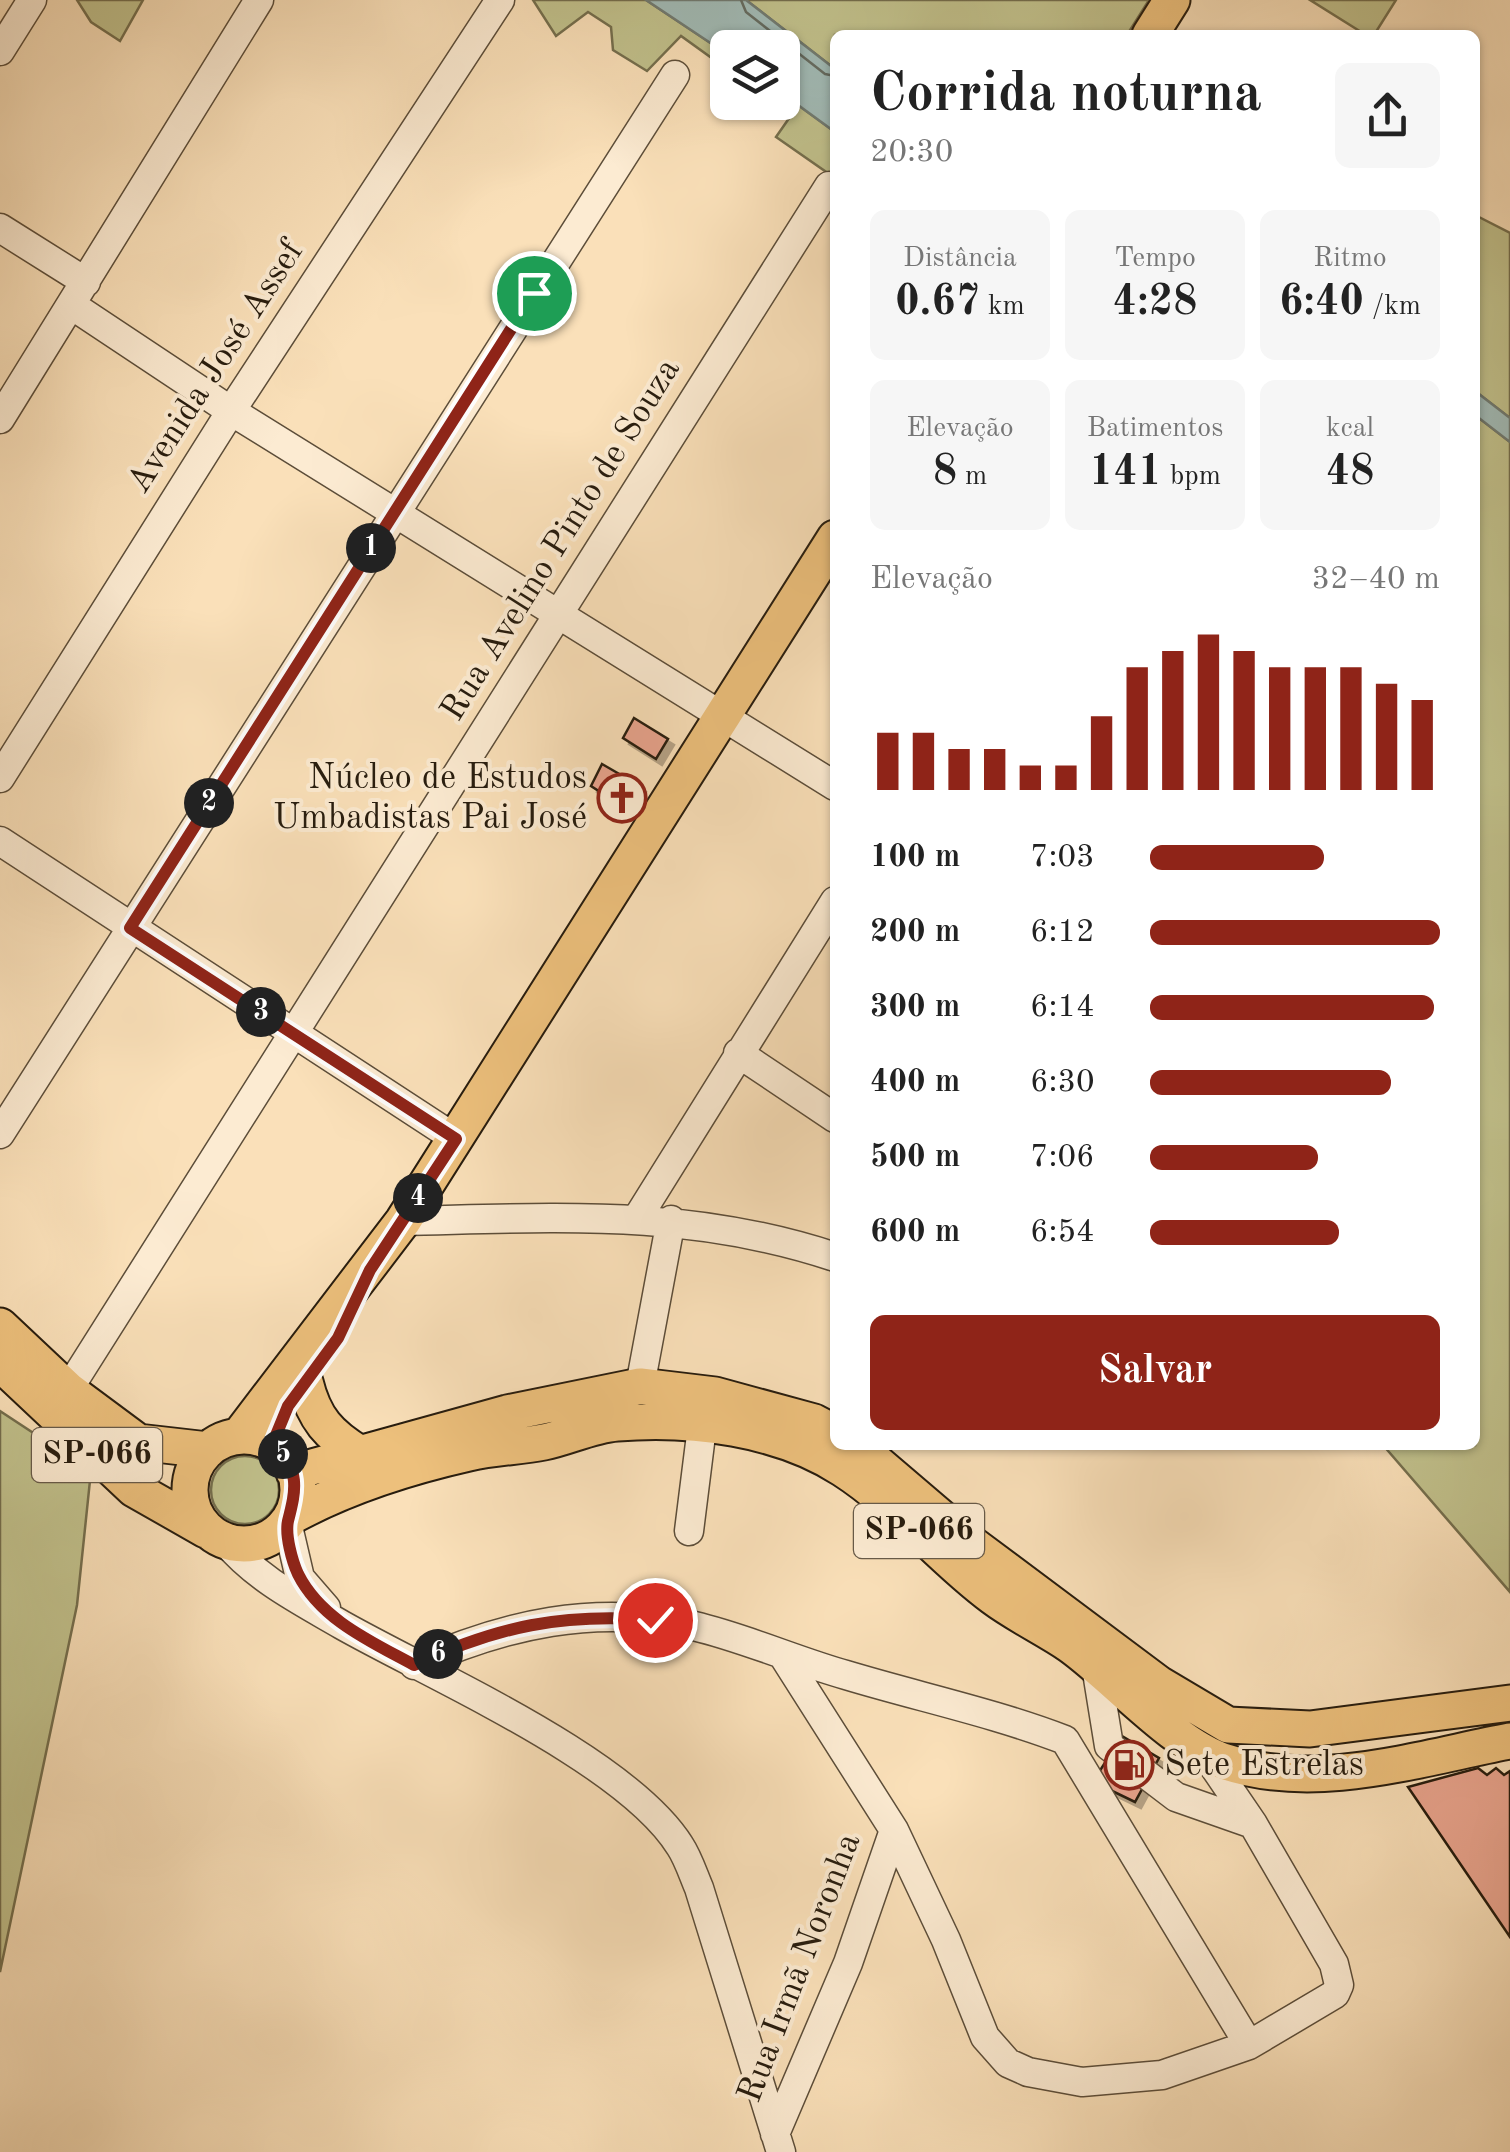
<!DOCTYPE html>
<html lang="pt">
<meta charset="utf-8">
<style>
:root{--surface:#fff;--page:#f6f6f6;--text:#222;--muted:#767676;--accent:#8f2418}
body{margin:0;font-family:"Old Standard TT",serif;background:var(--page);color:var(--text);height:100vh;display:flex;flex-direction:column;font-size:38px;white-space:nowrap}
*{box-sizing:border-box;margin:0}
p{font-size:32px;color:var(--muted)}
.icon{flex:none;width:55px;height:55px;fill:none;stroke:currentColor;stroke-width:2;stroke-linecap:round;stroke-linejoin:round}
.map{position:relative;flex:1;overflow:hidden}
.panel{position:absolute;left:830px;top:30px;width:650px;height:1420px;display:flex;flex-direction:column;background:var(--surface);border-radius:15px;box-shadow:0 2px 8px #0004}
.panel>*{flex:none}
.tools{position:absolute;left:710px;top:30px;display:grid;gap:20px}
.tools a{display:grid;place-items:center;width:90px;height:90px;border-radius:15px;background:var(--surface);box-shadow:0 2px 8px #0004;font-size:50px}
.pin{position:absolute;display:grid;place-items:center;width:85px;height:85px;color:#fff;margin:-42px;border:5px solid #fff;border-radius:50%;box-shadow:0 2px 10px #0007}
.km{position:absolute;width:50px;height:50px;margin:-25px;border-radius:50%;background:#222;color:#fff;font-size:28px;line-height:50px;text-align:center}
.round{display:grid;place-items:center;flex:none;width:105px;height:105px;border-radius:15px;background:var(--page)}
.headline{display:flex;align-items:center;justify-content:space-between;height:170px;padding:0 40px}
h1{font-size:55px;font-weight:800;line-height:75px}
.metrics{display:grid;grid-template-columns:repeat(3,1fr);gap:15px;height:170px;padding:10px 40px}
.metrics div{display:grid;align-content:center;border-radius:15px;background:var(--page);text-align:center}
.metrics b{font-size:42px;font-weight:800}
.metrics small{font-size:28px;font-weight:400}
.metrics p{font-size:28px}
.chart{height:280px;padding:20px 40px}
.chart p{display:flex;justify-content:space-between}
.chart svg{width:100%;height:180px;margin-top:10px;stroke:var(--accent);stroke-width:6}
.button{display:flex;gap:20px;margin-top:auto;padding:20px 40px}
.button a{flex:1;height:115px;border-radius:15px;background:var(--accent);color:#fff;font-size:40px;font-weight:800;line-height:115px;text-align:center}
ul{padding:0 40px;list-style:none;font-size:32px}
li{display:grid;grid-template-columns:160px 120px 1fr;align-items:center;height:75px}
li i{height:25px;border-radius:12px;background:var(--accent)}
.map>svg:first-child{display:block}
</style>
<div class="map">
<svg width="1510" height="2152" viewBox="0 0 1510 2152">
<defs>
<filter id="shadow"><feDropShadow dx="6" dy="6" stdDeviation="0" flood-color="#0004"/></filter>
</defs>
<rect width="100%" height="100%" fill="#fae0b9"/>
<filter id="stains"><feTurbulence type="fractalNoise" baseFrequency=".002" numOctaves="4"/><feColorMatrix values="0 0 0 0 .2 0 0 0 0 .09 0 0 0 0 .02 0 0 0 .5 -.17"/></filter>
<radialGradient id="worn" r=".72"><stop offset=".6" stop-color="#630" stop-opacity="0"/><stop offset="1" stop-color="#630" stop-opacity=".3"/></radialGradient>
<path fill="#c1c18c" stroke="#746e4d" stroke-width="2.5" d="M77,0H143L120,41L91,22Z
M533,0H646L727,54V69L681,36L647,71L613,50L611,27L588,12L556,36Z
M746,0H1149L1127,35H835V69Z
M1310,0H1396L1374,35H1366Z
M783,94L835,132V178L776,137L792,114L776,103L782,102Z
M1475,215L1510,233V418L1475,391Z
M1475,415L1510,442V1592L1383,1445H1475Z
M0,1411L91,1471L77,1605L0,1972Z
M211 1490a34 34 0 1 1 68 0a34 34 0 1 1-68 0Z"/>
<path fill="#a1bbb7" stroke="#707b73" stroke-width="2.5" d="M646,0H746L835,69V132L783,94L782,48H728L727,54Z
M1475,391L1510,418V442L1475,415Z"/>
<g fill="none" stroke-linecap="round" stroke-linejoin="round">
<path stroke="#646c62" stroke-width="2.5" d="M741,0L746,12L825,74L835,76"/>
</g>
<path fill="#eaa58f" stroke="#271c0e" stroke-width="2.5" filter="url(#shadow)" d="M634,718L668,739L656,759L623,738Z
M602,764L640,786L628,810L591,786Z
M1122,1736L1159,1758L1135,1802L1108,1789L1099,1772Z
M1478,1768L1487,1775L1496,1768L1504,1775L1510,1771V1937L1408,1787Z"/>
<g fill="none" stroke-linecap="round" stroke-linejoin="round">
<g stroke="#5c4d39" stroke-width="31">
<path id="minor" d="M0,51L32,0
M0,228L86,282
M73,306L231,411L835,786
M0,419L259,0
M0,778L231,411L500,0
M0,841L456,1139
M738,1053L835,1118
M0,1134L675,75
M638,1217L835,901
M403,1221C556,1218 687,1208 835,1257
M640,1386L671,1220
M68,1390L829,186
M287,1522L300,1578L326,1608
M689,1531L702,1427
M225,1541C257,1579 299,1600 342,1625C434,1677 626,1760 680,1846C688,1858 693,1874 699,1888L781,2152
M784,1657L894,1830L946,1940L985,2037L1008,2063L1028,2072L1082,2082L1162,2075L1249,2045L1335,1994L1339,1985L1334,1964L1253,1824L1204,1752
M414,1665C505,1624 595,1604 694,1626C745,1638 796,1661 846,1675C919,1697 995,1713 1065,1740L1249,2045
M1097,1672L1109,1746L1176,1797L1253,1824
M775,2134L848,1963L894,1830"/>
</g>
<g stroke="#271c0e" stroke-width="39">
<path id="major" d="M1150,35L1172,0
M0,1326L68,1390L138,1442L208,1450
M0,1363L134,1489L206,1530
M305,1382C314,1419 329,1435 360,1454
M239,1436L403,1221L835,538
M190 1490a54 54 0 1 1 108 0a54 54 0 1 1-108 0Z
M856,1445L973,1545L1159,1684L1228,1725L1310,1729L1510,1703
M294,1472L507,1413L640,1386L715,1395L814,1422L835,1433
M292,1516C347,1486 407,1467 469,1453C494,1447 519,1447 544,1442C568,1437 592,1425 617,1423C691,1417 780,1428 843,1469C899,1505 940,1558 993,1597C1017,1615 1045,1628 1070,1645C1115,1677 1173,1745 1226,1762C1317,1792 1420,1758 1510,1741"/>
</g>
<use href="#minor" stroke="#fcebd2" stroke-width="28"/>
<use href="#major" stroke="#edc07c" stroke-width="35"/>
</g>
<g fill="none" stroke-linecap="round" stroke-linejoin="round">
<g stroke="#fff" stroke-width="20">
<path id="route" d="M534,293L130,928L456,1139L370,1270L338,1338L288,1406L272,1445C301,1468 296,1490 288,1521C285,1535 292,1561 298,1574C321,1620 372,1642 414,1665C498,1626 562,1613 655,1620"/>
</g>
<use href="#route" stroke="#8f2418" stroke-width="12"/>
</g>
<defs>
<g id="church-ring" transform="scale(2.5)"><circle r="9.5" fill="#fcebd2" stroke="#8f2418" stroke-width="1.5"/><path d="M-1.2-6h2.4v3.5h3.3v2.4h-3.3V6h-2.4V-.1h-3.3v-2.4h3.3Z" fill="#8f2418"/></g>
<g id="fuel-ring" transform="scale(2.5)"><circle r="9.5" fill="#fcebd2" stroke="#8f2418" stroke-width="1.5"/><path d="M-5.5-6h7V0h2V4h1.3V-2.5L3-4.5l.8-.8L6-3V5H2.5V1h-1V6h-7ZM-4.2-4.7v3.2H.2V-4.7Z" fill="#8f2418"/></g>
</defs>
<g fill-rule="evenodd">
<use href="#church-ring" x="622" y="798"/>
<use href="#fuel-ring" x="1129" y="1765"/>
</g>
<g text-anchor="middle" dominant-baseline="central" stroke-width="8" stroke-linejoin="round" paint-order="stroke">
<g fill="#fcebd2" stroke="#675a49" stroke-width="2.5">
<rect x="32" y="1428" width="130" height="54" rx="8"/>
<rect x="854" y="1504" width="130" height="54" rx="8"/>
</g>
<g font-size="32" font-weight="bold" fill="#271c0e">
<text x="97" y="1455">SP-066</text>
<text x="919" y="1531">SP-066</text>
</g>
<g font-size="35" fill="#271c0e" stroke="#fcebd2">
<text transform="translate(216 367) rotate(-57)">Avenida José Assef</text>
<text transform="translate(561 540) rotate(-58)">Rua Avelino Pinto de Souza</text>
<text transform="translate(800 1968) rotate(-69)">Rua Irmã Noronha</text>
</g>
<g font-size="35" fill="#271c0e" stroke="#fcebd2" text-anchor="end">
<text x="587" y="778">Núcleo de Estudos<tspan x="587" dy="40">Umbadistas Pai José</tspan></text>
<text x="1164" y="1765" text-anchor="start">Sete Estrelas</text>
</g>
</g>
<rect width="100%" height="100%" filter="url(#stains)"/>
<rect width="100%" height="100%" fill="url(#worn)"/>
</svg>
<div class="tools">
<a><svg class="icon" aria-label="layers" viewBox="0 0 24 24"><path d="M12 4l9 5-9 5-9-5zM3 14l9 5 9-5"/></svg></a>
</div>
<div class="pin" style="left:534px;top:293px;background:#1e9e55"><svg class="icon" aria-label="arrive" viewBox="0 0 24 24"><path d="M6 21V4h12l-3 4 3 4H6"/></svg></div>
<div class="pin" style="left:655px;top:1620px;background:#d93025"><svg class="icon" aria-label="check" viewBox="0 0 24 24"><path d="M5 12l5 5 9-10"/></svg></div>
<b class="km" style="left:371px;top:548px">1</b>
<b class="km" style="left:209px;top:803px">2</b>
<b class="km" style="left:261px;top:1012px">3</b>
<b class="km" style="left:418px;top:1198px">4</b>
<b class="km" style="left:283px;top:1454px">5</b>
<b class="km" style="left:438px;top:1654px">6</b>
<section class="panel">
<div class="headline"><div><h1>Corrida noturna</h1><p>20:30</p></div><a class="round"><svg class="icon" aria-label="share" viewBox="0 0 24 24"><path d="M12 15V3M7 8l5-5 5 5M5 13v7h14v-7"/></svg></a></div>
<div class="metrics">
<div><p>Distância</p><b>0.67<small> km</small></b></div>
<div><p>Tempo</p><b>4:28</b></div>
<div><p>Ritmo</p><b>6:40<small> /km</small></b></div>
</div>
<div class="metrics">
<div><p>Elevação</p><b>8<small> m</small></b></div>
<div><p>Batimentos</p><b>141<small> bpm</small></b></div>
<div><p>kcal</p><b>48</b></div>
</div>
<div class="chart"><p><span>Elevação</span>32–40 m</p>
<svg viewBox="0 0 160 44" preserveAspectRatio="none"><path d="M5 44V30M15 44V30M25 44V34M35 44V34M45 44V38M55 44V38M65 44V26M75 44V14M85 44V10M95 44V6M105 44V10M115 44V14M125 44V14M135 44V14M145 44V18M155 44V22"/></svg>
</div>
<ul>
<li><b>100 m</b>7:03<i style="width:60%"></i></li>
<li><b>200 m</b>6:12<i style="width:100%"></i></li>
<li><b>300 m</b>6:14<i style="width:98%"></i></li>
<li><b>400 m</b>6:30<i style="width:83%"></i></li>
<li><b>500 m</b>7:06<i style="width:58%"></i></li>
<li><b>600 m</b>6:54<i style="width:65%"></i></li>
</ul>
<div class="button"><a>Salvar</a></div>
</section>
</div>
